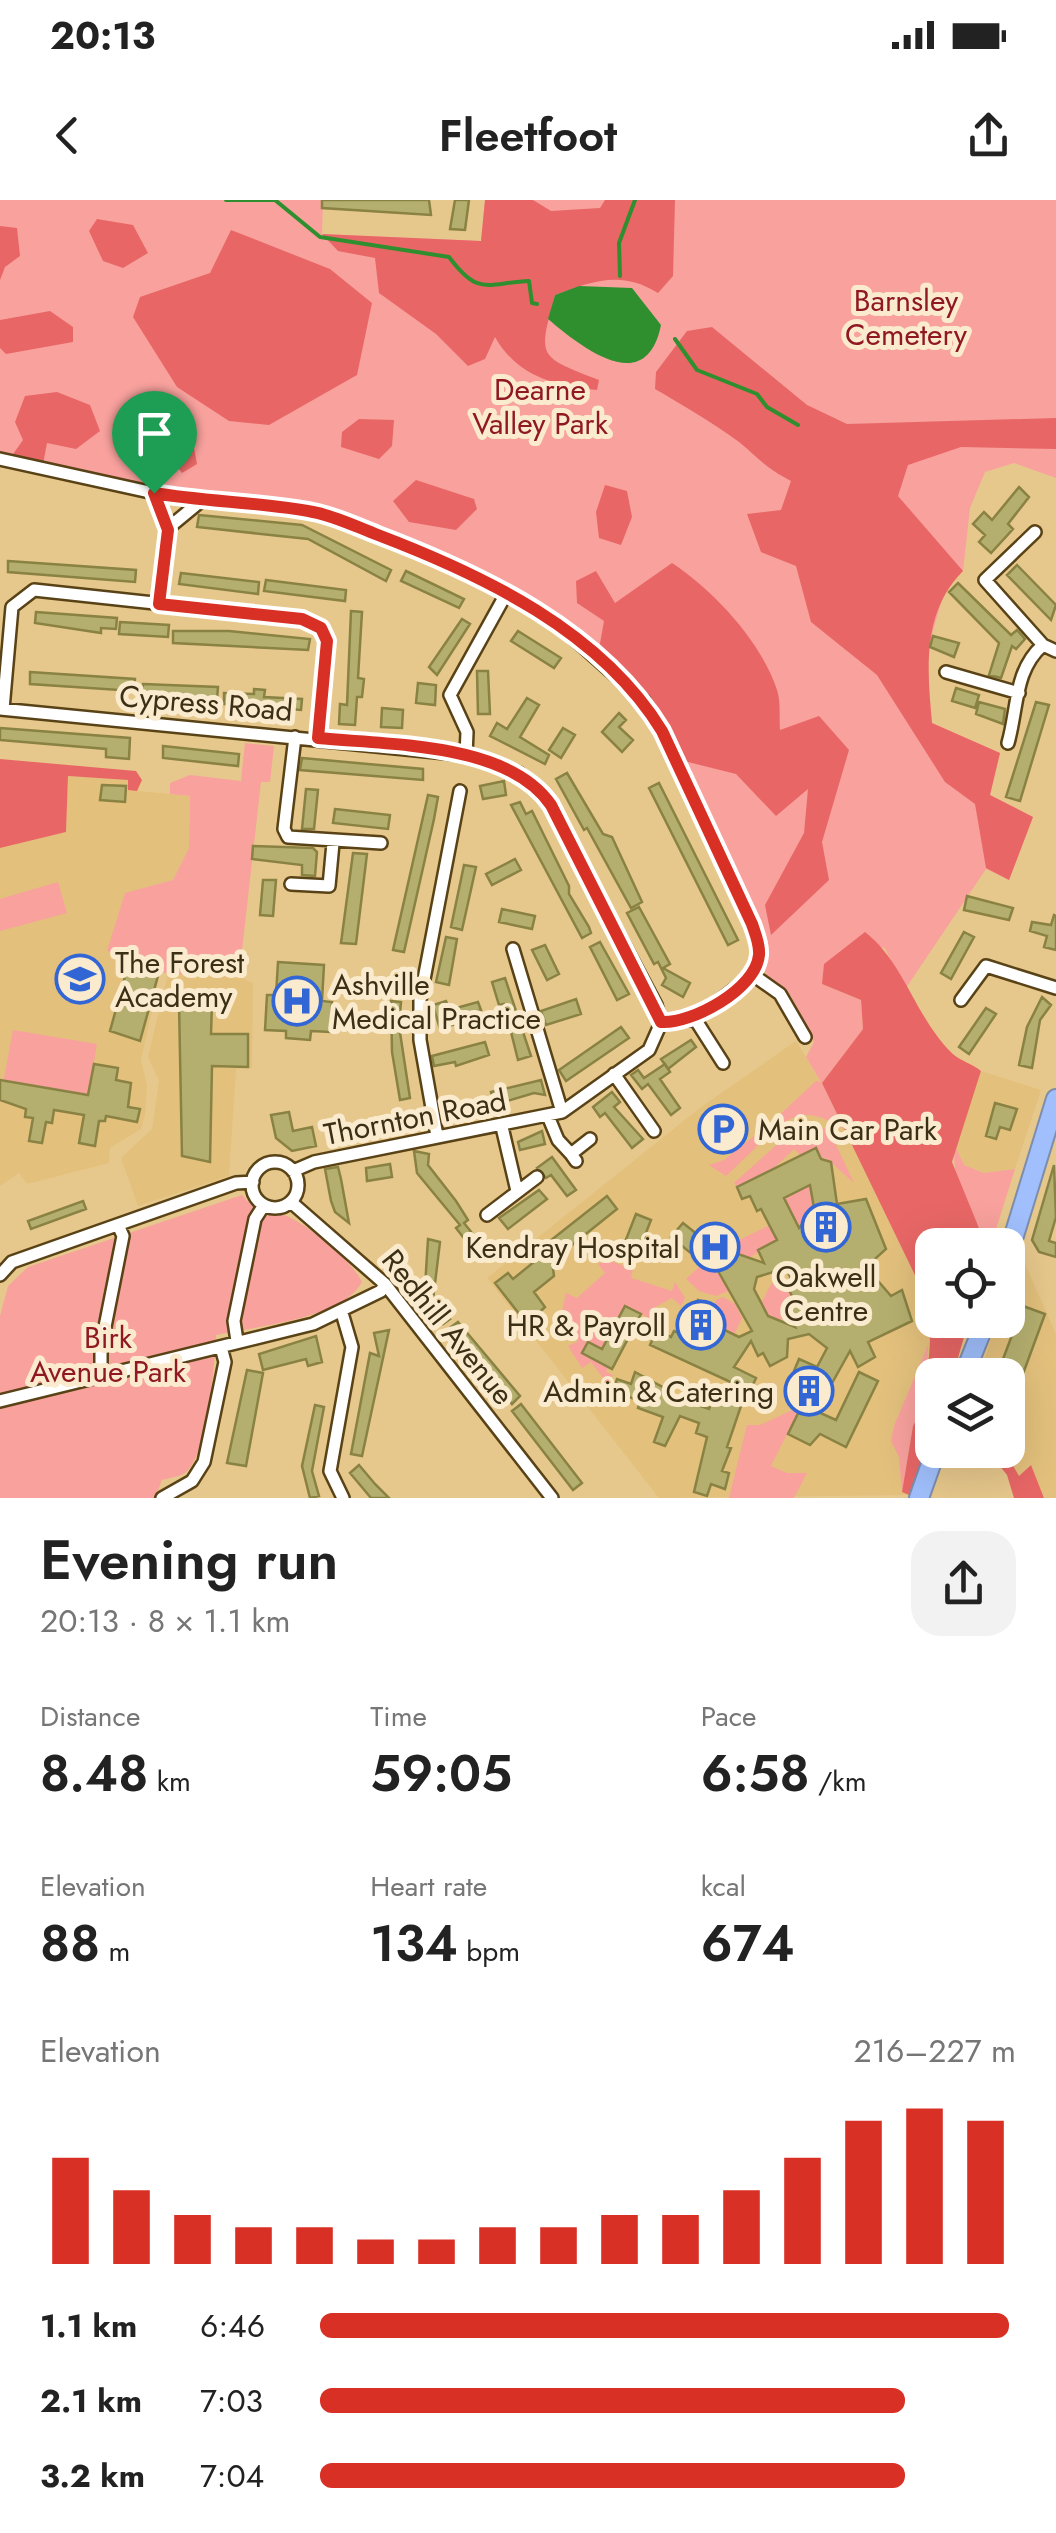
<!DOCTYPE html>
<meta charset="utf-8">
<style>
:root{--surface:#fff;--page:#f2f2f2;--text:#222;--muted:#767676;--accent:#d93025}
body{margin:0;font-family:Jost,sans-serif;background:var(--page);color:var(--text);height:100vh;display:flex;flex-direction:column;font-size:38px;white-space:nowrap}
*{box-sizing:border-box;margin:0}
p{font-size:32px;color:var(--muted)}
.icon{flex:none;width:55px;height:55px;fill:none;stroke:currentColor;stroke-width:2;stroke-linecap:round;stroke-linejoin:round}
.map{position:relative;height:1298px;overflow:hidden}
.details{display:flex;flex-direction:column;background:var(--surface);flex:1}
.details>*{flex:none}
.tools{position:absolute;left:915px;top:1028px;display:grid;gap:20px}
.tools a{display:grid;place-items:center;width:110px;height:110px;border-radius:20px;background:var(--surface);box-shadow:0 10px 40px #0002;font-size:50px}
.pin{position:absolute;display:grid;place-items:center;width:85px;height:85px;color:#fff;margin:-102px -42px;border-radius:50% 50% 50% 0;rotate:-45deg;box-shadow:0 0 10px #0007}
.pin .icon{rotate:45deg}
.round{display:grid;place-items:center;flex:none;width:105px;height:105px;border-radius:30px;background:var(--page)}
.overview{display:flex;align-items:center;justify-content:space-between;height:170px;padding:0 40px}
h1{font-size:55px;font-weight:600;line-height:75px}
.metrics{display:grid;grid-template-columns:repeat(3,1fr);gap:15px;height:170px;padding:10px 40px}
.metrics div{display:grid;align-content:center}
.metrics b{font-size:50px;font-weight:600}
.metrics small{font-size:28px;font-weight:400}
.metrics p{font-size:28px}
.chart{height:280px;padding:20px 40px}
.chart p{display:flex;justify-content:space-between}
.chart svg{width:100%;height:180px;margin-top:10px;stroke:var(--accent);stroke-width:6}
ul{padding:0 40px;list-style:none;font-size:32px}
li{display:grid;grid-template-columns:160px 120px 1fr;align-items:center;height:75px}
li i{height:25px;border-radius:12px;background:var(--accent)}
.status{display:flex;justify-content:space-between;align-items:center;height:70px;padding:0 50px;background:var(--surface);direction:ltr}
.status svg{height:28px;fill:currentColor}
header{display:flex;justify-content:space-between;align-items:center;height:130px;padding:0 40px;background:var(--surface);font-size:45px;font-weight:600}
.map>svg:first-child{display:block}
</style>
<div class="status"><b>20:13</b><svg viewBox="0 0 49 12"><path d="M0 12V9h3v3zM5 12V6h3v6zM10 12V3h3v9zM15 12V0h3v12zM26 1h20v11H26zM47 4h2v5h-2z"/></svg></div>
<header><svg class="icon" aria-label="back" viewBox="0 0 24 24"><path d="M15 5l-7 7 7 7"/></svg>Fleetfoot<svg class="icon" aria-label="share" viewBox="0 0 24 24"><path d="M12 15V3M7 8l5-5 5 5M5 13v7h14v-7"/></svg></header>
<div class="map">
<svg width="1056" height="1298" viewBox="0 0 1056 1298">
<rect width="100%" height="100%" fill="#e7c88c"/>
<path fill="#e3c07c" d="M68,576L128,580L129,590L190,596L189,648L173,680L125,694L108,751L161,770L141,860L147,885L145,915L141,929L110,948L109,963L27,984L19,973L0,986V648L66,632Z
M168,774L239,777L253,783L252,868L236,869L229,976L138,1006L121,958L152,929L159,881L148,857Z
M796,841L822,883L926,1098L930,1141L927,1182L902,1292L909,1295L659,1298L487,1078L701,907Z
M981,871L1041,890L1015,969L985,973L964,965L956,948Z
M1021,1055L1056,1134V1298H1044L1031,1265L1019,1277L1004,1250H1008V1175H979L998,1120H1008V1094Z"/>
<path fill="#f8a19d" d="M0,0H323L322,34L481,41L485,0H1056V278L1014,263L985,272L970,308L963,371L945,389L926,456L932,523L1000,553L990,595L1033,617L1009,680L986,669L906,788L884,747L822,784L861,800L863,829L822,883L844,929C818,914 804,908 778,926L773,921L816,881L821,882L806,857L814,842L791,796L765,773L767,744L684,561L648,498L599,449L529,400L449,356L318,307L147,286L0,255Z
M245,543L274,546L270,582H261L239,777L168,774L107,751L125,693L173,680L189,648L190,596L170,594V583L190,575L241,581Z
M58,682L67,713L0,731V699Z
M13,830L97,844L86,909L76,893L13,882L1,894Z
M803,921L829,930L854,983L826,958L821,959L816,949L801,956L794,949L771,971L737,987L734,983Z
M767,926L771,933L726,976L709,965L724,960Z
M956,948L964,965L984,973L1015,969L991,1045C975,1025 947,972 956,948Z
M810,985L816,1017L799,1028L784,998Z
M242,995C256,1014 273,1008 291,1018C314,1030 350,1059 362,1082C342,1119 257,1126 216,1135C215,1162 207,1258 185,1273C179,1277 168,1278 162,1280L155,1298H0V1116L8,1086L28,1067Z
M770,1025L777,1040L749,1058L738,1054L733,1043Z
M720,1048L723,1053L717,1056L723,1069L718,1072L728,1091L716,1096L699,1091L686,1079Z
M607,1060L633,1069L631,1078L672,1091L675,1082L685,1098L681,1106L672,1098L650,1110L651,1119L625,1106L602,1149L588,1142L583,1153L608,1167L606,1172L613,1175L607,1183L591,1162L582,1168L568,1146L578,1141L571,1117L561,1116L566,1093L577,1098L605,1073L598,1064Z
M784,1077L794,1100L789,1102V1116L779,1121L768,1116L761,1104L771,1084Z
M723,1097L735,1104L742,1118L734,1135L708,1122L716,1100Z
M928,1145L927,1182L931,1191L913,1226L902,1292L899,1257L891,1241L894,1226Z
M801,1206L771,1266L787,1273H807L794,1298H729L747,1225H760Z"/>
<path fill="#e86766" d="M485,0H533L551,11L600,8L605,0H675L673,76L658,93C621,70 593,81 555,95C538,158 537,156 599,180L597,190C554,186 517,176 495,137L485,159L468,166L436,134L379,93L375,58L338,51L322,34L481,41Z
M97,19L133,25L148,53L123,68L103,61L89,31Z
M0,26L17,28L20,56L5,67L0,80Z
M231,30L330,69L372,103L357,175L269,225L229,221L177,187L133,117L140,97L210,73Z
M50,111L73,127V142L6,154L0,148V120Z
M712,127L807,205L847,224L1056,218V249L961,247L908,265L898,296L963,371C922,412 927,469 932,523L1000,553L990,595L1033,617L1009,680L986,668L975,604L945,582L877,475L811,422L796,366L761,352L747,314L781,310L791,281C764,267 760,259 739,242C712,222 684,206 655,189L656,172L687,131Z
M57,192L90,205L100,231L76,249L47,243L43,264L11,257L23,240L15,222L25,196Z
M359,219L394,220L392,246L379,259L341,247L342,232Z
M179,225L192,237L197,264L182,273L169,256L167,230Z
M416,280L474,299L477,309L456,330L409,322L393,301Z
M605,285L627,291L632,317L621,345L599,338L596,312Z
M672,363C714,391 761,441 777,490C781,502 779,518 780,530L819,516L849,550L822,642L829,680L771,735L765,705L804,633L808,589L776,616L736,574L684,561L648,498L599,449L604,421L577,403L576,381L596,371L615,403Z
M0,559L136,571L142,580L137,591L128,590V580L68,576L66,632L0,648Z
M865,732C905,763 916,820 954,855C961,861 973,864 981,871L952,962L981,1033L991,1045H932V1120H969L953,1175H932V1231L909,1295L902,1292L913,1226L931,1191L927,1183L930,1141L926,1098L822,883L863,829L861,800L822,784L824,764Z
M987,1250H1004L1019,1276L1031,1265L1044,1298H1014L1007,1275Z"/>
<path fill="#2f8f2f" d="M579,86L632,88L661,125C646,199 581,147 548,119L555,95Z"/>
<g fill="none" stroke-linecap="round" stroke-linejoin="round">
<path stroke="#2f8f2f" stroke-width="4" d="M226,0H275L320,37L449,57C479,97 486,83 529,81L532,103L537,104
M620,76L619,43L635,0
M675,139L697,170L757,194L767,207L798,225"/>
</g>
<path fill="#b5af6f" stroke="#898243" stroke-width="2.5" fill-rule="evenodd" d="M322,0H429L431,15L322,8Z
M455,0H469L465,30L450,29Z
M1019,287L1029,297L1008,324L1013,329L991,353L979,342L985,335L973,324L984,312L992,320Z
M199,315L302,325L391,370L386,381L308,339L197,327Z
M8,361L136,370L135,382L8,372Z
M1017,365L1056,405L1051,420L1007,375Z
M406,371L464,399L459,408L401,381Z
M181,373L259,382L258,394L179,384Z
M266,380L346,390L345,401L264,391Z
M958,383L1011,435L1017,430L1025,439L1016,449L1012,446L1001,478L989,475L999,443L949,392Z
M351,411L362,412L358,478L364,479L362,497H357L355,525L339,524L340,504L347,505Z
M36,412L117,418L116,429L101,428V433L35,423Z
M462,419L470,424L437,475L429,467Z
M120,422L169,425L168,437L119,434Z
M173,431H229L310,439L308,450L173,443Z
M518,431L561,458L554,468L511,441Z
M933,436L959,443L954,457L930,447Z
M477,471H488L490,514H478Z
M30,472L135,479L134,491L30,484Z
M418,483L436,485L435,505L416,503Z
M143,484L218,487L217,499L142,495Z
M956,488L979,495L975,508L952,501Z
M254,489L265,490L264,497L302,499L301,510L224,504V493L254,494Z
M527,498L539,505L520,537L549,555L545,564L490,536L497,523L507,529Z
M979,502L1005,509L1003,524L976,514Z
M1036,502L1049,505L1020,601L1006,597Z
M382,508L403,510L402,528L381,527Z
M619,513L626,520L619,527L633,540L622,552L602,532Z
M0,528L130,538L129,559L106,557V549L0,540Z
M563,528L575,535L561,558L549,550Z
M163,546L239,554L238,566L163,558Z
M302,558L423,569V580L300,570Z
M567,573L603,634L612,637L642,702L631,708L587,628L584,630L556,579Z
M504,581L506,595L483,599L480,586Z
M659,583L738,740L728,745L649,588Z
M102,585L126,586L125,602L100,600Z
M306,589L318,590L314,629H302Z
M428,595L438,597L434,619L404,752L393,750Z
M520,602L526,614L532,611L569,686V694L589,727L591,733L582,738L511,605Z
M335,609L390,615L388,629L333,623Z
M253,646L313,648L317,652L315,676L302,675V665L252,659Z
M353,653L367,654L356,744L341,743Z
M515,659L521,670L492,685L486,674Z
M464,665L476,667L462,730L451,727Z
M263,680H276L273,716L260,715Z
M967,696L1013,708L1009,720L964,710Z
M639,707L670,764L663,768L690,783L683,797L662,785L666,778L658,762L654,764L627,713Z
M502,709L535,716L532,729L499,722Z
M1054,715L1056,716V750L1044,747L1047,736L1030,731L1032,722L1051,725Z
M964,732L974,737L951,779L941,773Z
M446,737L457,739L449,785L436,782Z
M600,742L629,794L617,800L590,747Z
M545,745L559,774L547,780L532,750Z
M129,762L159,772L140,841L110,831Z
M278,762L324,765L322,801L332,802L330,832L311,831L310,840L286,838V831L265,830L267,795H276Z
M505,778L531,856L518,860L504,804L499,805L492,782Z
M1042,797L1051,805L1040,820L1032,868L1019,865L1027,827Z
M576,799L581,814L546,825L541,811Z
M391,801L401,802L399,826L410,898L400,900L392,852Z
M446,801L449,810L478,802L481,810L452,819L453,825L440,829L433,805Z
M179,803H212L211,834H248V867L212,866L210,962L182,956Z
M986,808L996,814L969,854L959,847Z
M621,827L629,838L566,881L559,870Z
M691,840L696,847L668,869L661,859Z
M485,842L489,855L456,866L455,862L434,866L432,856Z
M94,864L118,868L116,880L131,883L128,907L140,909L137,922L106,916L105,921H99L95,946L79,943L84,915L54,910L52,923L46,922L42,943L29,941L33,918L25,917L26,909L0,900V880L88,895Z
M665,864L670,872L660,879L680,908L671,915L648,884L642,889L631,875L638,870L644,878Z
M541,880L545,895L534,893L494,905L491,892Z
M612,892L620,902L614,907L643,939L632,948L605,913L600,917L593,907Z
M995,903L1017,909L1010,930L1000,927L996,939L986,936Z
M289,912L293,931L312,927L316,946L292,951L276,938L271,915Z
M542,931L545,944L520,950L518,942Z
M816,948L821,959L831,962L837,1004L866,999L886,1049L866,1067L891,1096L902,1090L912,1121L868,1142L875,1157L858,1167L850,1151L831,1185L818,1212L836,1220L859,1172L878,1181L846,1247L820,1234L810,1245L788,1234L804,1201L789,1193L798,1174L794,1171L799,1159L817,1167L827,1148L809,1134L788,1139L787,1157L770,1166L763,1153L758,1156L751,1141L734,1167L756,1178L750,1191L650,1145L657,1130L671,1137L674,1131L681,1134L698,1100L715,1108L708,1122L739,1137L752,1131L718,1071L723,1069L717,1056L735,1047L738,1054L764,1063L758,1050L777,1040L761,1009L757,1011L750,996L742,999L737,987ZM810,985L817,1025L806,1019L799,1028L784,998ZM786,1068L794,1085L788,1088L794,1100L787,1112L795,1127L768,1116L754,1089L757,1077Z
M414,951L429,954L428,965L456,1001L468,1020L464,1023L476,1038L503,1045L499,1059L469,1051L470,1046L456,1028L460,1025L417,973Z
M552,957L576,990L567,996L551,975L546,978L537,968Z
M390,964L392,977L367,981L366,968Z
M1054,965L1056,1017L1049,1041L1056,1043V1057L1039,1052L1032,1040Z
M338,967L341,979L349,1023L335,1012L331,1001L325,969Z
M539,990L547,999L508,1029L499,1018Z
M607,996L617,1009L552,1061L554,1076L534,1092L545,1107L527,1124L495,1083L508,1073L513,1079L545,1053L541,1049L550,1041Z
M83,1001L86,1009L31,1029L28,1021Z
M636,1014L651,1020L638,1053L623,1047Z
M683,1023L703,1039L692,1054L671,1037Z
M428,1039L440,1042L433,1100L450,1119L443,1124L424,1103Z
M625,1106L641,1114L612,1169L582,1153L588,1142L602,1149Z
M1023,1106L1045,1114L1009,1212L1008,1175H997Z
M458,1122L520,1196L512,1204L451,1127Z
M389,1130L362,1256L351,1254L370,1153L379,1156L374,1133Z
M316,1136L322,1162L308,1166L306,1159L263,1170L259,1154Z
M247,1170L263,1173L246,1266L227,1263Z
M635,1172L670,1191L668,1195L709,1209L714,1196L741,1206L727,1247L731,1248L722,1271L729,1273L725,1289L711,1284L707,1296L694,1292L707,1237L696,1233L699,1223L680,1216L665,1246L654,1242L663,1217L638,1208L640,1201L613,1191L617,1179L631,1184Z
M521,1204L582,1283L573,1290L512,1211Z
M315,1205L324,1207L312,1271L319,1296L310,1298L302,1266Z
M359,1265L375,1284L389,1298H371L350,1273Z"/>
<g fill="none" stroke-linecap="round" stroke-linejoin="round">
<g stroke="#594316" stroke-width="16">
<path id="minor" d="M0,259L154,293L318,312L426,353L521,401L560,426L644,501L662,531L752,724L759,755L753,775
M154,293L167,329L159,404
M167,329L201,301
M1035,332L985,380L1043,445L1056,451
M946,472L1019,493
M0,509L466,555L519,573L546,598L656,805L661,823L649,850L562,912L314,962L293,971
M3,509L12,407L34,390L303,419L321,427L327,441L318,539
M295,537L284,629L288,637L381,643
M1008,543C1018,508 1014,470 1043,445
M466,555L467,532L450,495L506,394
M291,684L329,686L333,643
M513,749L562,912
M753,775L780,794L805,837
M961,800L986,766L1056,788
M695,819L723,863
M661,823L695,819L753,775
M614,874L654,931
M548,916L558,940L571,954
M502,927L517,991
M437,936L420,840V800L460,591
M576,961L571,954L590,939
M252 985a23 23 0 1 1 46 0a23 23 0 1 1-46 0Z
M291,1002L385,1084L552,1298
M487,1015L537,977
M0,1075L12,1062L236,983L253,982
M342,1113L352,1147L330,1271L343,1298
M237,1141L234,1121L255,1019L264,1005
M101,1175V1147L123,1036L118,1025
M0,1201L313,1124L381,1091L385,1084
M162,1298L192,1281L204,1262L225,1162L221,1147"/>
</g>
<g stroke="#7d8dac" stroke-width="22">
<path id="highway" d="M1008,1055L1056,899
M964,1175L986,1120
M919,1298L936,1250"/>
</g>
<use href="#minor" stroke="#fff" stroke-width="11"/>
<use href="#highway" stroke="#a0bffc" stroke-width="18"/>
</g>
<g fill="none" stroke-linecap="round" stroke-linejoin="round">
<g stroke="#fff" stroke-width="20">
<path id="route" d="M154,293C207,302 261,302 313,312C335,316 357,327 378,335C483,375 601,431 662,531L752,724C755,733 760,744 759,755C756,789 692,824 661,822L551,605C508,542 388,545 318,538L327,441L321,428L302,419L159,404L168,330Z"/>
</g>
<use href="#route" stroke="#d93025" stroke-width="12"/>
</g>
<defs>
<g id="school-ring" transform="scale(2.5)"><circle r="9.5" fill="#fbebce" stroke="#3366d5" stroke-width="1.5"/><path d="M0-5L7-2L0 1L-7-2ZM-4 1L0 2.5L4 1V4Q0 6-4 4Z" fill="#3366d5"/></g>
<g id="hospital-ring" transform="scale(2.5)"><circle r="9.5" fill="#fbebce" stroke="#3366d5" stroke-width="1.5"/><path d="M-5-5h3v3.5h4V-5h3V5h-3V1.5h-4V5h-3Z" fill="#3366d5"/></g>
<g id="parking-ring" transform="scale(2.5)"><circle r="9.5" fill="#fbebce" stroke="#3366d5" stroke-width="1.5"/><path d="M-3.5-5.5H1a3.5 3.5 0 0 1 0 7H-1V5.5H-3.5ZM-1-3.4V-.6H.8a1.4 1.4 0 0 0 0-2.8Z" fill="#3366d5"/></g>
<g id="building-ring" transform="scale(2.5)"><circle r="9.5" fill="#fbebce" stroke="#3366d5" stroke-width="1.5"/><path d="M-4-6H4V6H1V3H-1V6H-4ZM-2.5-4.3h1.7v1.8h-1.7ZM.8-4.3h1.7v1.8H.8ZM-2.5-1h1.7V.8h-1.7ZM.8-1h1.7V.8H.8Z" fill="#3366d5"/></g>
</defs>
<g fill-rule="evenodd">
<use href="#school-ring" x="80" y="779"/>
<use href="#hospital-ring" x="297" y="801"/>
<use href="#parking-ring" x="723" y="929"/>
<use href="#building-ring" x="826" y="1027"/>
<use href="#hospital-ring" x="715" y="1047"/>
<use href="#building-ring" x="701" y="1125"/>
<use href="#building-ring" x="809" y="1191"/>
</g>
<g text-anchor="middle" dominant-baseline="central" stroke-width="10" stroke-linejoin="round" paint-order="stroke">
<g font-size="30" fill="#8f1822" stroke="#fbebce">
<text x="906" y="100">Barnsley<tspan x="906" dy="34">Cemetery</tspan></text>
<text x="540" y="189">Dearne<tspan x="540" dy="34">Valley Park</tspan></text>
<text x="108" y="1137">Birk<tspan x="108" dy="34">Avenue Park</tspan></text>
</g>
<g font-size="30" fill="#3b2f16" stroke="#fbebce">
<text transform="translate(206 503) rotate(5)">Cypress Road</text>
<text transform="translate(415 917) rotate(-11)">Thornton Road</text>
<text transform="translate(448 1127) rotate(51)">Redhill Avenue</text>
</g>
<g font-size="30" fill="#3b2f16" stroke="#fbebce" text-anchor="start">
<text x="115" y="762">The Forest<tspan x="115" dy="34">Academy</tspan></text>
<text x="332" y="784">Ashville<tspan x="332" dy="34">Medical Practice</tspan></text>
<text x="758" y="929">Main Car Park</text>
<text x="680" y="1047" text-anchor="end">Kendray Hospital</text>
<text x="826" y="1076" text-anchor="middle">Oakwell<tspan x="826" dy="34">Centre</tspan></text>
<text x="666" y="1125" text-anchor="end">HR &amp; Payroll</text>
<text x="774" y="1191" text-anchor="end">Admin &amp; Catering</text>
</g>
</g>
</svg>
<div class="tools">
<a><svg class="icon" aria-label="locate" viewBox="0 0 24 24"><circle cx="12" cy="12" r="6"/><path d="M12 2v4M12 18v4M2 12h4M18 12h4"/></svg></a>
<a><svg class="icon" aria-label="layers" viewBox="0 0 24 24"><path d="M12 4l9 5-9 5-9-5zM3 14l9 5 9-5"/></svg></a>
</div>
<div class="pin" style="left:154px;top:293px;background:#1e9e55"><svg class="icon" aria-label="arrive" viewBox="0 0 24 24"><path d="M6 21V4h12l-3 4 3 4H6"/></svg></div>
</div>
<section class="details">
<div class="overview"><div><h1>Evening run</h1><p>20:13 · 8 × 1.1 km</p></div><a class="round"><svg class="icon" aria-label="share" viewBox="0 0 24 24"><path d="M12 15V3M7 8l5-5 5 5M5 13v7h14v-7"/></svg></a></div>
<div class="metrics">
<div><p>Distance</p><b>8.48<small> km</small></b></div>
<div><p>Time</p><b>59:05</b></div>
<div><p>Pace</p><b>6:58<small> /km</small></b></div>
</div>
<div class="metrics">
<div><p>Elevation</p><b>88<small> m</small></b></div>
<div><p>Heart rate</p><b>134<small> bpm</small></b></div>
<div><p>kcal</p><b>674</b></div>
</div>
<div class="chart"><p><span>Elevation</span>216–227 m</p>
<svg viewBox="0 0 160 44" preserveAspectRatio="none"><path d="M5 44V18M15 44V26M25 44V32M35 44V35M45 44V35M55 44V38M65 44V38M75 44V35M85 44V35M95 44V32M105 44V32M115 44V26M125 44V18M135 44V9M145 44V6M155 44V9"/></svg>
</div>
<ul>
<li><b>1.1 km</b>6:46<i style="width:99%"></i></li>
<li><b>2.1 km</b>7:03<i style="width:84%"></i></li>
<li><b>3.2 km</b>7:04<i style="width:84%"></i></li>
</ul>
</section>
